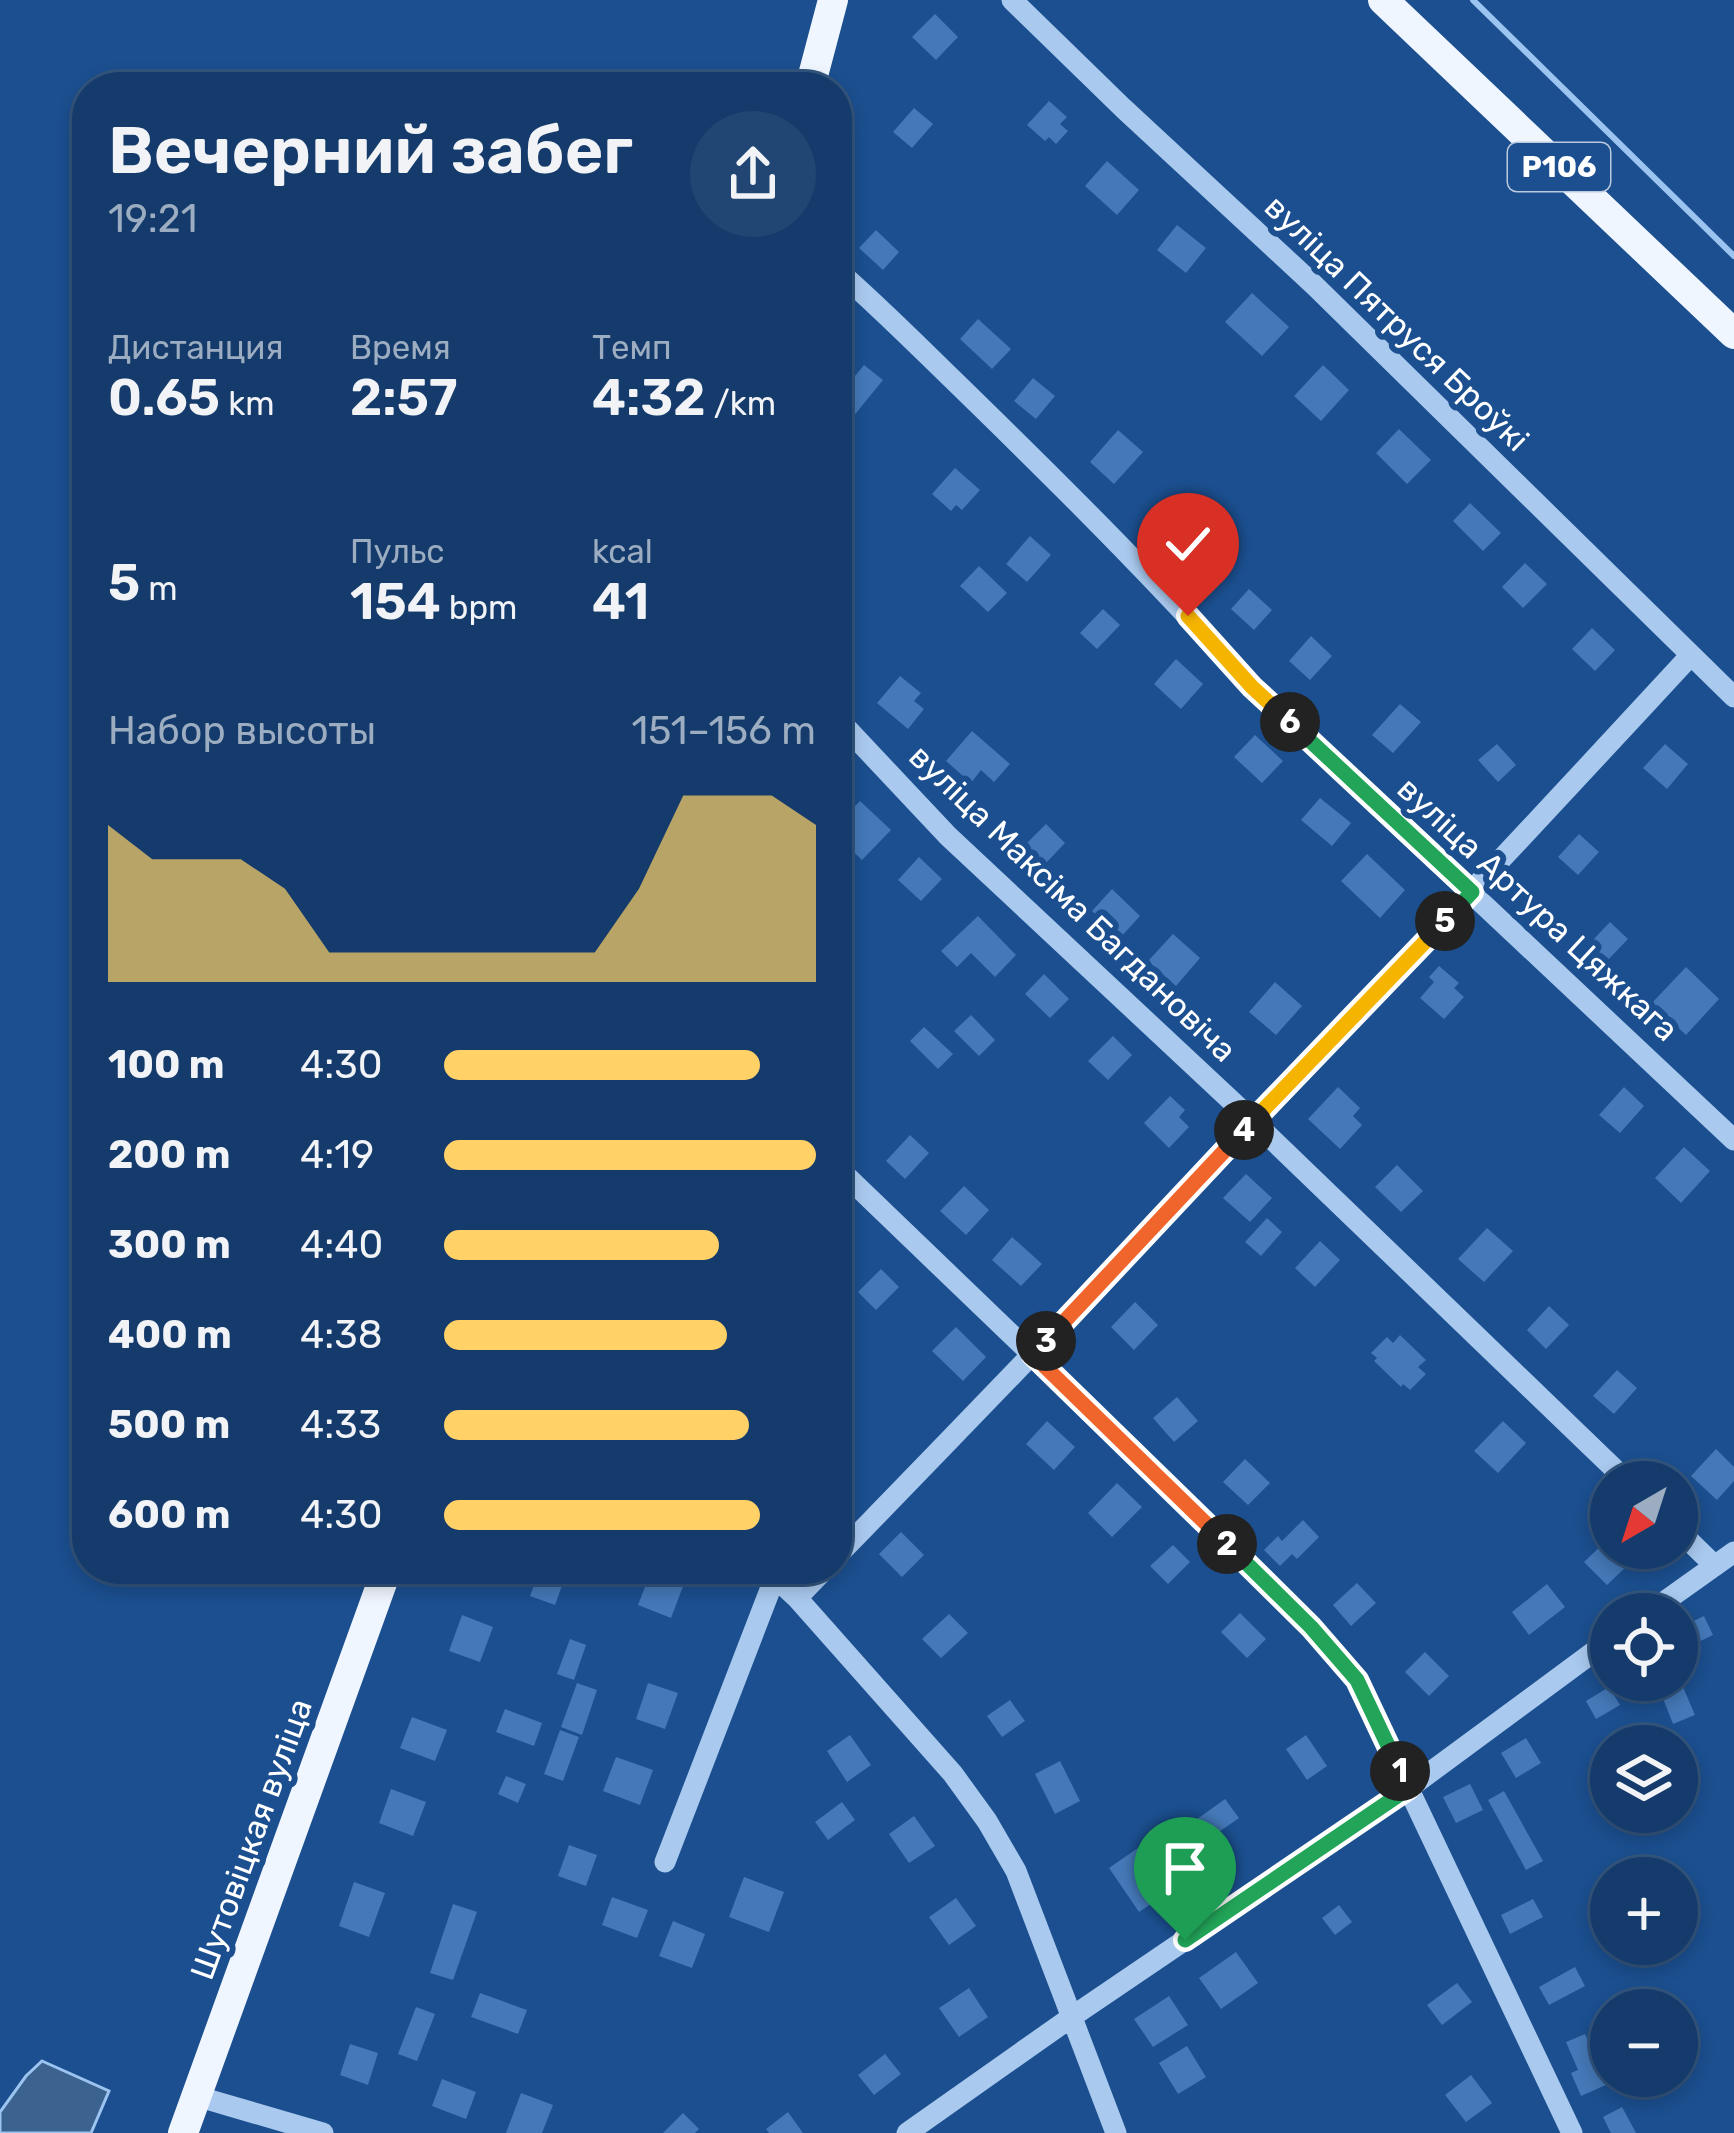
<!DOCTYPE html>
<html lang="ru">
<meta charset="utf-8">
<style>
:root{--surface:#143b6b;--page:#214673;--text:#f1f3f6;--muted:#9dadc1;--line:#33557e;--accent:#ffd166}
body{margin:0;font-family:Rubik,sans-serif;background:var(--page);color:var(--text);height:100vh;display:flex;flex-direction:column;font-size:45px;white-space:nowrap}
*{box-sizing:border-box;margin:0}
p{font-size:39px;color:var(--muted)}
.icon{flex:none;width:66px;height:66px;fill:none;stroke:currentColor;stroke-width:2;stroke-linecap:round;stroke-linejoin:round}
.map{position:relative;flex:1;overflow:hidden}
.sheet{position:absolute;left:72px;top:72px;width:780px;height:1512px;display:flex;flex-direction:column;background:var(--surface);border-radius:48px;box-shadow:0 6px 18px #0003,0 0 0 3px var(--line)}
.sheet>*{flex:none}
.needle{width:78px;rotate:219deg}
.fabs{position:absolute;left:1590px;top:1461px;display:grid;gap:24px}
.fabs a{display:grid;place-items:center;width:108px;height:108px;border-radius:50%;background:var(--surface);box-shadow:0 6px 18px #0003,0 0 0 3px var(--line);font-size:60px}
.pin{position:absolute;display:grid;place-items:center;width:102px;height:102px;color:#fff;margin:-123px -51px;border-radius:50% 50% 50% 0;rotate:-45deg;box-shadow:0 0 12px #0007}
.pin .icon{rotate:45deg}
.km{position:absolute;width:60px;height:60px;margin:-30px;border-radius:50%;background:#222;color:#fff;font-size:33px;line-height:60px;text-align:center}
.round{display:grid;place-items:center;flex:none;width:126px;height:126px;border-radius:63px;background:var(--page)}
.headline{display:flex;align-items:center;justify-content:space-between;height:204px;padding:0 36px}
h1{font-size:66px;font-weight:600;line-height:90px}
.stats{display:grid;grid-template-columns:repeat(3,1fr);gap:18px;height:204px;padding:12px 36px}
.stats div{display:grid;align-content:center}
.stats b{font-size:51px;font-weight:600}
.stats small{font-size:33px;font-weight:400}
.stats p{font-size:33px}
.chart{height:336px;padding:24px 36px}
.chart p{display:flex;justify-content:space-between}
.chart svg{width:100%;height:216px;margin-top:12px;fill:var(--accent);opacity:.7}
ul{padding:0 36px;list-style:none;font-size:39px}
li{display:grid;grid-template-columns:192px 144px 1fr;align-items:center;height:90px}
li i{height:30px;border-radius:15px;background:var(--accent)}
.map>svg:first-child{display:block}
</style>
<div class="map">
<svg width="1734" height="2133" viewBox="0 0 1734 2133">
<rect width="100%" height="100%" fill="#1b4f8f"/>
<path fill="#3c6290" stroke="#9cc4f0" stroke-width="3" d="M42,2061L109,2091L91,2133H0V2112L26,2076Z"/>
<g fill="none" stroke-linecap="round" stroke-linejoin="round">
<path stroke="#9cc4f0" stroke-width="6" d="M1473,0L1734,256"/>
</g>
<path fill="#4478b7" d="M935,14L958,37L936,60L912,37Z
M1049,101L1067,117L1060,124L1068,131L1056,144L1049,137L1045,141L1027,125Z
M914,108L933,124L912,148L893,132Z
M1107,161L1139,190L1117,215L1085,186Z
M1177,225L1206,248L1186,273L1157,250Z
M876,230L899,252L883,270L859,248Z
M1252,293L1289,327L1262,356L1225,322Z
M978,319L1011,349L992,369L960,339Z
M864,365L883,380L852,418L837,406V398Z
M1323,365L1349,390L1321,421L1294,396Z
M1033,378L1055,396L1036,419L1014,401Z
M1399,429L1431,460L1407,484L1376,453Z
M1118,430L1143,452L1114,484L1090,462Z
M955,468L980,490L962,510L956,505L951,511L932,494Z
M837,472L855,488L837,508Z
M1197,501L1216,520L1191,545L1172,526Z
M1470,503L1501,533L1483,551L1453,521Z
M1030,536L1051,555L1027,582L1006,564Z
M1525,563L1547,584L1523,608L1502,587Z
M979,566L1007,593L988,612L960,586Z
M1249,589L1272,610L1254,630L1231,609Z
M1103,609L1120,625L1097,649L1080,633Z
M1592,628L1615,650L1595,671L1572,649Z
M1311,636L1332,656L1310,680L1289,661Z
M1176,659L1203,684L1181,709L1154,684Z
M900,676L921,693L914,701L924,709L908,729L877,703Z
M1400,704L1421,722L1393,753L1372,735Z
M972,731L1010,764L994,782L981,770L971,783L946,761Z
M1255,735L1283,761L1262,783L1234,757Z
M1497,744L1516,765L1498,782L1478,760Z
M1665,744L1688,764L1667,789L1643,768Z
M1320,798L1351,823L1332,846L1301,820Z
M860,801L891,830L862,860L837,836V825Z
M1046,824L1065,843L1045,864L1025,845Z
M1579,834L1599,852L1578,875L1558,857Z
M1367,854L1405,890L1380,918L1341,881Z
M919,857L942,879L921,901L898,880Z
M1112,889L1140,916L1120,938L1092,911Z
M978,916L1016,955L995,977L971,953L957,967L941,951Z
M1610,922L1628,939L1606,962L1588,945Z
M1173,934L1200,958L1176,986L1148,961Z
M1439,966L1459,983L1454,988L1464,997L1444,1019L1420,998L1434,982L1429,977Z
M1686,967L1719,999L1686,1035L1652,1003Z
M1044,974L1069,999L1050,1018L1025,994Z
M1275,982L1302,1006L1276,1035L1249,1012Z
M971,1015L995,1040L979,1056L954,1031Z
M924,1027L953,1054L938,1069L910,1041Z
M1113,1036L1132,1055L1108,1080L1088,1061Z
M1338,1087L1360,1108L1353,1116L1362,1125L1340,1149L1308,1119Z
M1624,1087L1644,1106L1620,1133L1599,1115Z
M1170,1096L1185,1110L1179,1117L1189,1127L1169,1148L1144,1123Z
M910,1135L929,1153L905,1179L886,1161Z
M1684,1147L1710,1171L1681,1203L1655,1178Z
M1397,1165L1423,1191L1401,1212L1375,1187Z
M1246,1174L1272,1198L1250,1222L1223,1198Z
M964,1186L989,1210L966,1235L940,1211Z
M1267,1218L1282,1232L1261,1256L1245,1242Z
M1487,1228L1513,1251L1484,1282L1458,1259Z
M1012,1237L1042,1264L1021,1286L992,1260Z
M1320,1241L1340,1260L1315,1287L1295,1268Z
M881,1269L899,1287L876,1310L858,1292Z
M1135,1302L1158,1325L1134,1350L1111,1327Z
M1549,1306L1569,1325L1546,1349L1527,1330Z
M956,1327L986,1357L963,1381L932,1351Z
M1400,1335L1426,1360L1418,1367L1426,1374L1410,1390L1403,1384L1401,1387L1374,1361L1377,1358L1371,1353L1387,1337L1393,1343Z
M1617,1370L1637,1388L1614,1414L1593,1396Z
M1177,1397L1198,1421L1174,1442L1153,1418Z
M1047,1421L1075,1447L1054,1470L1026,1444Z
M1503,1421L1526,1443L1498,1473L1474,1451Z
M1716,1449L1734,1467V1481L1717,1500L1691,1476Z
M1245,1459L1270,1483L1248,1505L1223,1482Z
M1117,1483L1142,1507L1112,1537L1088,1513Z
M1303,1520L1319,1537L1297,1559L1292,1554L1280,1566L1264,1550L1278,1536L1282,1541Z
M901,1532L924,1555L902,1577L879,1554Z
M1606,1541L1629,1564L1607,1585L1584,1562Z
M1173,1545L1190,1562L1168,1584L1150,1566Z
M540,1569H568L555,1605L530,1596Z
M652,1569H669L687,1576L671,1618L638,1605Z
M1357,1583L1376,1603L1351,1626L1333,1605Z
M1547,1584L1565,1607L1529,1635L1512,1612Z
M1240,1613L1266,1639L1247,1658L1221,1632Z
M949,1614L968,1633L941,1658L922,1639Z
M462,1615L493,1627L480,1662L449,1651Z
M1704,1616L1713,1635L1688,1647L1679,1628Z
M570,1639L586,1645L574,1680L557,1674Z
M1425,1652L1449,1676L1429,1696L1405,1672Z
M1680,1680L1695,1715L1673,1724L1659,1688Z
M577,1683L597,1690L582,1735L561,1727Z
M648,1683L678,1693L665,1729L636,1719Z
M1609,1687L1620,1705L1596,1719L1586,1701Z
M1010,1700L1025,1721L1002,1737L987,1716Z
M505,1709L542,1723L534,1746L496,1732Z
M412,1717L447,1730L435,1761L400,1748Z
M560,1730L579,1737L563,1781L544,1774Z
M850,1735L871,1765L847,1782L827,1751Z
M1306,1735L1327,1766L1307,1780L1286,1749Z
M1526,1738L1541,1763L1516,1778L1501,1753Z
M616,1757L653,1770L640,1805L603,1791Z
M1060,1761L1080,1801L1055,1814L1035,1774Z
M506,1776L526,1784L518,1803L498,1794Z
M1470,1784L1483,1810L1456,1823L1443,1797Z
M391,1789L426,1802L413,1836L379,1823Z
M1504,1791L1543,1861L1526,1870L1488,1800Z
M1225,1799L1239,1818L1206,1841L1193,1822Z
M842,1802L855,1820L828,1840L815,1822Z
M914,1816L935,1846L909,1863L889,1834Z
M569,1845L597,1855L586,1886L558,1876Z
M1138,1848L1169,1892L1139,1912L1109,1868Z
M744,1877L784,1892L769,1932L729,1917Z
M354,1882L385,1893L369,1937L339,1926Z
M612,1897L648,1910L637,1938L602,1925Z
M956,1898L976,1926L949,1945L929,1917Z
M1533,1899L1543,1917L1510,1934L1501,1915Z
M453,1904L477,1912L453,1980L430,1973Z
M1339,1905L1352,1922L1335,1935L1322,1918Z
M673,1921L705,1934L692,1968L659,1956Z
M1236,1952L1258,1983L1221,2009L1199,1978Z
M1575,1967L1585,1986L1549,2005L1539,1987Z
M1457,1983L1472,2002L1442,2025L1427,2005Z
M969,1988L988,2017L959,2037L939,2008Z
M480,1993L527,2010L518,2034L471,2017Z
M1169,1996L1188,2025L1153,2047L1134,2019Z
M416,2007L435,2014L417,2061L398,2054Z
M1585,2034L1608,2084L1581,2096L1571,2073L1578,2070L1566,2042Z
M350,2044L378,2053L368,2085L340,2075Z
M1187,2046L1206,2077L1178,2094L1159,2063Z
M885,2054L901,2074L874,2095L858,2075Z
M1471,2075L1492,2103L1466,2122L1445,2095Z
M442,2079L476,2092L466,2119L432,2106Z
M521,2093L553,2105L542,2133H506Z
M1622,2107L1636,2133H1611L1603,2117Z
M788,2112L803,2133H769L766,2129Z
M683,2113L699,2129L695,2133H663Z"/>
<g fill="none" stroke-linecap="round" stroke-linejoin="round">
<path stroke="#a9c9ee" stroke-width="21" d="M1012,0L1123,108L1314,285L1734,697
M837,270C874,302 909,337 944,371C1050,474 1154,577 1252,687L1734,1140
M837,718L948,836L1253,1121L1628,1482
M837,1167L1175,1492L1311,1627L1357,1680L1572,2133
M1677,1529L1715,1566
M837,1556C1125,1260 1410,959 1691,655
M766,1569L797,1598L953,1774L987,1821L1016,1871L1116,2133
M797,1598L825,1569
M1647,1614L1734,1552
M665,1862L775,1577
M196,2096L323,2133
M907,2133L1073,2016L1409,1788L1611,1639"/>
<path stroke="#f0f6ff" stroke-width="30" d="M1383,0L1734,334
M810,87L833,0
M183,2133L387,1569"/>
</g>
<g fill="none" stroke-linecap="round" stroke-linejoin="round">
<g stroke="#fff" stroke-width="24">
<path id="split-1" d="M1185,1940L1409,1788L1400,1771"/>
</g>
<g stroke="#fff" stroke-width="24">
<path id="split-2" d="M1227,1544L1311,1627L1357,1680L1400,1771"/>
</g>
<g stroke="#fff" stroke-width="24">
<path id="split-3" d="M1046,1341L1033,1355L1227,1544"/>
</g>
<g stroke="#fff" stroke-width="24">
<path id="split-4" d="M1046,1341L1244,1130"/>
</g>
<g stroke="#fff" stroke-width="24">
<path id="split-5" d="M1244,1130L1445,921"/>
</g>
<g stroke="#fff" stroke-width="24">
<path id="split-6" d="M1290,722L1472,892L1445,921"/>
</g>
<g stroke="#fff" stroke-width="24">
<path id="split-7" d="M1188,616L1252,687L1290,722"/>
</g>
<use href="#split-1" stroke="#22a559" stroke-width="15"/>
<use href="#split-2" stroke="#22a559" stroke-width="15"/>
<use href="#split-3" stroke="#f0652b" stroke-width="15"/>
<use href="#split-4" stroke="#f0652b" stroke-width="15"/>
<use href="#split-5" stroke="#f5b400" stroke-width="15"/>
<use href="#split-6" stroke="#22a559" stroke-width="15"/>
<use href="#split-7" stroke="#f5b400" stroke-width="15"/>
</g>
<g text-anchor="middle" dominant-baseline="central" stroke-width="12" stroke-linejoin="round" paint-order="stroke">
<rect fill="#1b4f8f" stroke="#bbcadd" stroke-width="3" x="1508" y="143" width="102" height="48" rx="9"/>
<g font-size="30" font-weight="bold" fill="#fff">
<text x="1559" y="167">Р106</text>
</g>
<g font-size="33" fill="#fff" stroke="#1b4f8f">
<text transform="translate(1397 323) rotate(44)">вуліца Пятруся Броўкі</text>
<text transform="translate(1073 903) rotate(44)">вуліца Максіма Багдановіча</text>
<text transform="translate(1538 909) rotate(43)">вуліца Артура Цяжкага</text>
<text transform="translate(251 1839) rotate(-70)">Шутовіцкая вуліца</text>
</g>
</g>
</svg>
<div class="fabs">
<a><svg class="needle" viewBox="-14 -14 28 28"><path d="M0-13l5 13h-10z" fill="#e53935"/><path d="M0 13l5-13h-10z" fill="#9dadc1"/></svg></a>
<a><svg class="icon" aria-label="locate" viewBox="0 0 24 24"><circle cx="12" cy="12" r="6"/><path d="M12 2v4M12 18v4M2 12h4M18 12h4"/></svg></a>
<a><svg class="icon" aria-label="layers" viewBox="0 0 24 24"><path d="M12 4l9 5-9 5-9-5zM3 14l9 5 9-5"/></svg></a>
<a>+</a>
<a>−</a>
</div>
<div class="pin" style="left:1185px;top:1940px;background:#1e9e55"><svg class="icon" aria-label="arrive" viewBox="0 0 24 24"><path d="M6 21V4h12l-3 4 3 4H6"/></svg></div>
<div class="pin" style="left:1188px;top:616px;background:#d93025"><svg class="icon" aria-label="check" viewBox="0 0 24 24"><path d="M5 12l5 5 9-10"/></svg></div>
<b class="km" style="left:1400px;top:1771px">1</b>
<b class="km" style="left:1227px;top:1544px">2</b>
<b class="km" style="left:1046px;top:1341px">3</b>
<b class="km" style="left:1244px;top:1130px">4</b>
<b class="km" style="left:1445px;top:921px">5</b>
<b class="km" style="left:1290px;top:722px">6</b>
<section class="sheet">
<div class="headline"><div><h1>Вечерний забег</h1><p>19:21</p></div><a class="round"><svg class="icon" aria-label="share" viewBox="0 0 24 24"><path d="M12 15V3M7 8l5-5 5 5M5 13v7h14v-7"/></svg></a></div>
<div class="stats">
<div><p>Дистанция</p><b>0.65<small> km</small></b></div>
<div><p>Время</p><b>2:57</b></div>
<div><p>Темп</p><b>4:32<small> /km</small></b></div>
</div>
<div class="stats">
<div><b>5<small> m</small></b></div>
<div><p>Пульс</p><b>154<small> bpm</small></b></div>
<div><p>kcal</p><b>41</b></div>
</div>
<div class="chart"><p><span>Набор высоты</span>151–156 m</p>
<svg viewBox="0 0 160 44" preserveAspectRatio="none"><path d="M0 44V12L10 19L20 19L30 19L40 25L50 38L60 38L70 38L80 38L90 38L100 38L110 38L120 25L130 6L140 6L150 6L160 12V44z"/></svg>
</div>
<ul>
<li><b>100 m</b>4:30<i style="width:85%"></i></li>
<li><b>200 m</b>4:19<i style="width:100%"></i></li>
<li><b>300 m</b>4:40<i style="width:74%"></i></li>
<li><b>400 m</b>4:38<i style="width:76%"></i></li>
<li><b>500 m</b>4:33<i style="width:82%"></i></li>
<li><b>600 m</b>4:30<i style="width:85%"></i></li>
</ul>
</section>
</div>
